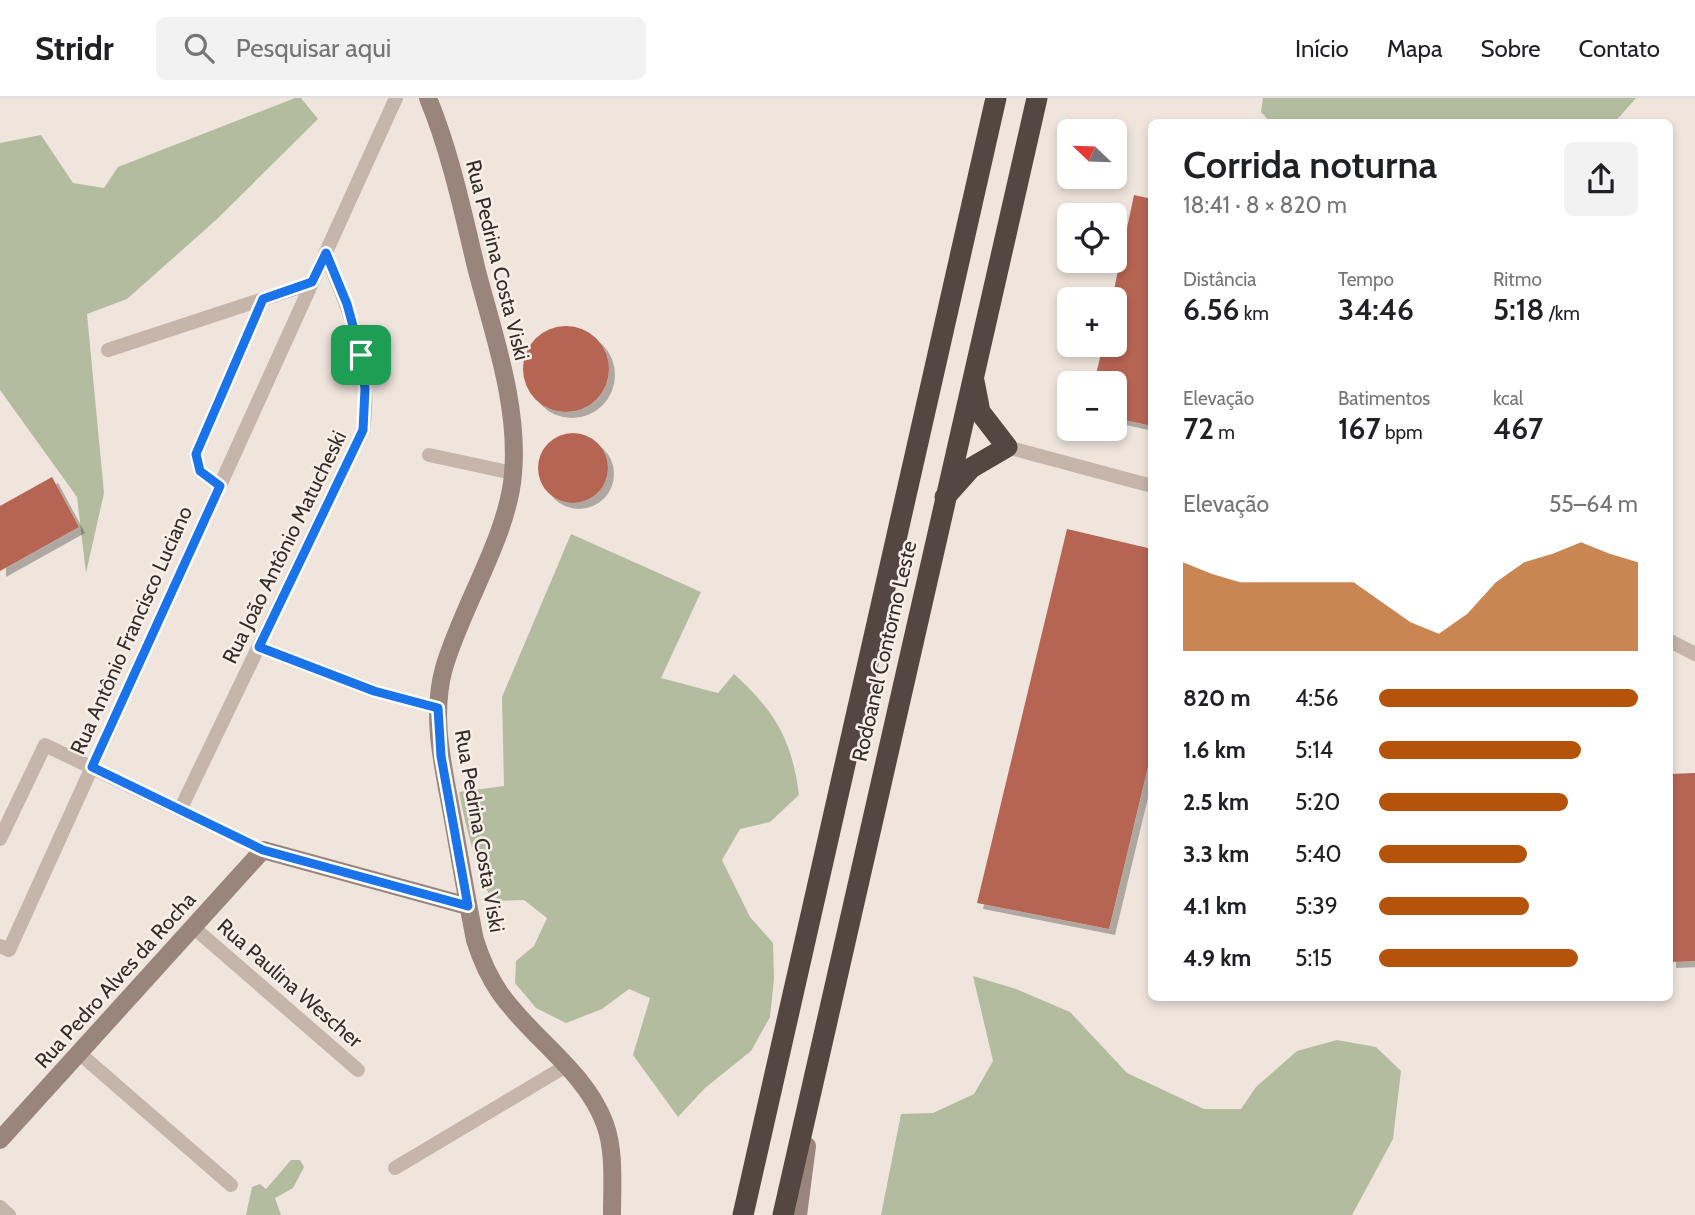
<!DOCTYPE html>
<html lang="pt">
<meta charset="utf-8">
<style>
:root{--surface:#fff;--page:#f2f2f2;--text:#202124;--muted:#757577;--line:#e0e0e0;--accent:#b45309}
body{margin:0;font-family:Cabin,sans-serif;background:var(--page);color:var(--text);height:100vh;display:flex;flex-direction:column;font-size:26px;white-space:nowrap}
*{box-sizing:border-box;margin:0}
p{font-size:23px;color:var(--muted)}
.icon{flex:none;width:38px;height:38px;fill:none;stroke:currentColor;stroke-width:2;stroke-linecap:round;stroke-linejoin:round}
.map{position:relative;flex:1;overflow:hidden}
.drawer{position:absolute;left:1148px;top:21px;width:525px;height:882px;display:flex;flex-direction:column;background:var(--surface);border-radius:10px;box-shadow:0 4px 10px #0003}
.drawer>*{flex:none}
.needle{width:46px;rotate:293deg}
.tools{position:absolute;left:1057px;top:21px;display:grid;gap:14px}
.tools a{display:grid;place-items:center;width:70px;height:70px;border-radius:10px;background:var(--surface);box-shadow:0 4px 10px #0003;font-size:35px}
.pin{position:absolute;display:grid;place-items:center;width:60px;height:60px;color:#fff;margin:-30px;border-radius:14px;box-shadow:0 4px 10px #0006}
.round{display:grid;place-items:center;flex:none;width:74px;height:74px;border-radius:10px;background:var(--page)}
.headline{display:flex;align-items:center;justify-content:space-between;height:119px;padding:0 35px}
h1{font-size:38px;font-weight:600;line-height:52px}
.figures{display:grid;grid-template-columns:repeat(3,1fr);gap:10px;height:119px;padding:7px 35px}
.figures div{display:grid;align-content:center}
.figures b{font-size:30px;font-weight:600}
.figures small{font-size:19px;font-weight:400}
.figures p{font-size:19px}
.chart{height:196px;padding:14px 35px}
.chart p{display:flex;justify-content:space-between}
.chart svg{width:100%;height:126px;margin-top:7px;fill:var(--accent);opacity:.7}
ul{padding:0 35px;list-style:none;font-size:23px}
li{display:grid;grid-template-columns:112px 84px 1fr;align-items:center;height:52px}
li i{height:18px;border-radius:9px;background:var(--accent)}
header{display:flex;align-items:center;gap:42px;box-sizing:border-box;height:98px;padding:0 35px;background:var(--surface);border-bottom:2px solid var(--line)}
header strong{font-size:33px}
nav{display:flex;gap:38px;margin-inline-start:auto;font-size:24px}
.search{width:490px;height:63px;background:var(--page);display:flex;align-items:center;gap:18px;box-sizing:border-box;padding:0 24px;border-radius:10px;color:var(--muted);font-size:26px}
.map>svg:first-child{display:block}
</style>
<header>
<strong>Stridr</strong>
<div class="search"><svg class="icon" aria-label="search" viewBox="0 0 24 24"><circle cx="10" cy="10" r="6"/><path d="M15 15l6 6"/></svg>Pesquisar aqui</div>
<nav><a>Início</a><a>Mapa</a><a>Sobre</a><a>Contato</a></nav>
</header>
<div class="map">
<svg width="1695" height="1117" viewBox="0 0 1695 1117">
<defs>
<filter id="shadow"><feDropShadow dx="6" dy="6" stdDeviation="0" flood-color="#0004"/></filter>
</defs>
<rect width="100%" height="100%" fill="#efe5dd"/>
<path fill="#b4bc9f" d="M295,0H301L318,21L216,122L127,201L87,216L104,395L86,475L77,399L0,292V45L41,37L73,85L104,90L118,69Z
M1263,0H1636L1615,24H1270L1261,14Z
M571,436L701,494L661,580L718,595L734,576C775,613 792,642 799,697L770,724L740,731L722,762L750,819L773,845L774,881L770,919L751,953L705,990L678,1019L633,957L650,900L629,891L602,911L566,925L536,910L515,885L516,863L534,848L547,820L524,802L492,803C476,768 466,731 459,694L504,688L502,599Z
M973,878L1016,891L1070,914L1127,975L1204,1011H1241L1256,989L1297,953L1337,942L1376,949L1401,973L1393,1041L1352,1117H881L901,1016L933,1015L974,996L993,963Z
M291,1062H300L304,1069L293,1090L275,1100L281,1117H246L252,1089L260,1086L266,1091Z"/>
<path fill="#b76553" filter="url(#shadow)" d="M1134,97L1152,101V328L1115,320V285H1094L1103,247H1115V201H1112Z
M523 271a43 43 0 1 1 86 0a43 43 0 1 1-86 0Z
M538 370a35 35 0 1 1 70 0a35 35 0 1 1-70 0Z
M52,379L79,429L0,473V408Z
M1067,431L1152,451V652L1109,831L977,805Z
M1695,675V863L1670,864V676Z"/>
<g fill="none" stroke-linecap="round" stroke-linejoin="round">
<path stroke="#c5b5aa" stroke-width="14" d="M108,252L312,185
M1007,349L1152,388
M429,357L513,375
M220,388L200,373L196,356L263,201
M1670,543L1695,556
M259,549L374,593L438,610
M180,712L363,332C373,269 350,212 325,155
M0,741L45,647L263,752
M193,829L358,972
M0,848L9,852L396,0
M79,955L231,1087
M395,1070L566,968
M0,1109L9,1117"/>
<path stroke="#99857c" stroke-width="18" d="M428,0C451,56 463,115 477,173C494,238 519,308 513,376C508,438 462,508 444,570C430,620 444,672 453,722C460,762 467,802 475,842C481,861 489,879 500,895C532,941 585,972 605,1026C615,1054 612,1087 612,1117
M0,1042L263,752L468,808
M798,1117L807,1048"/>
<path stroke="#544641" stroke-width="21" d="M945,399L971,370L1007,349L980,314L974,283
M743,1117L996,0
M783,1117L1037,0"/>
</g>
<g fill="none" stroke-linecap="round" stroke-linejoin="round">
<g stroke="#fff" stroke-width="14">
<path id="route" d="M326,155L347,206L361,257L365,291L363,332L259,549L374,593L438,610L441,658L468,808L263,752L92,669L220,388L200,373L196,356L263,201L312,184Z"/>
</g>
<use href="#route" stroke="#1a73e8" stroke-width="9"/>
</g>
<g text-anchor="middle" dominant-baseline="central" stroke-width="5" stroke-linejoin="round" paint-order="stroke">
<g font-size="21" fill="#342c29" stroke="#f7efe8">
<text transform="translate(498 162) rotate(76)">Rua Pedrina Costa Viski</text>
<text transform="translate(284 449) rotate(-64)">Rua João Antônio Matucheski</text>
<text transform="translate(131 532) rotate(-66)">Rua Antônio Francisco Luciano</text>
<text transform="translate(884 553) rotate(-77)">Rodoanel Contorno Leste</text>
<text transform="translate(480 733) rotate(80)">Rua Pedrina Costa Viski</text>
<text transform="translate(115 882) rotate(-48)">Rua Pedro Alves da Rocha</text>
<text transform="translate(290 885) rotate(41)">Rua Paulina Wescher</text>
</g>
</g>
</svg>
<div class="tools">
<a><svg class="needle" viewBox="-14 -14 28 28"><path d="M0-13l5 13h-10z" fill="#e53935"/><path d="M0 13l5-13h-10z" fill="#757577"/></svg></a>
<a><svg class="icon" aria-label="locate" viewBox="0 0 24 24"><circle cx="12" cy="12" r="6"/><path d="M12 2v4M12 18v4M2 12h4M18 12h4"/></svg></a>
<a>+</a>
<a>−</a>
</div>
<div class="pin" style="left:361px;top:257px;background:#1e9e55"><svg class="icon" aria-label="arrive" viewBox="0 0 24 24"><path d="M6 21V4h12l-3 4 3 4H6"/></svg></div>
<section class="drawer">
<div class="headline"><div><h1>Corrida noturna</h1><p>18:41 · 8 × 820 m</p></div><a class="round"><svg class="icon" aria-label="share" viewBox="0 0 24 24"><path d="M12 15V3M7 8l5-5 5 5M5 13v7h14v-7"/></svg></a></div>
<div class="figures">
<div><p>Distância</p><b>6.56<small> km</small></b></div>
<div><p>Tempo</p><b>34:46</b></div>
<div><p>Ritmo</p><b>5:18<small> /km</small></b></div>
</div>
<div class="figures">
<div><p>Elevação</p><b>72<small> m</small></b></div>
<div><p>Batimentos</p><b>167<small> bpm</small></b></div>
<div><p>kcal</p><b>467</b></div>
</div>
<div class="chart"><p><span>Elevação</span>55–64 m</p>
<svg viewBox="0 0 160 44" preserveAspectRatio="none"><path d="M0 44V13L10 17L20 20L30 20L40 20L50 20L60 20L70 27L80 34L90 38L100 31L110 20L120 13L130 10L140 6L150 10L160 13V44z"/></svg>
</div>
<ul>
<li><b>820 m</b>4:56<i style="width:100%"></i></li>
<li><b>1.6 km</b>5:14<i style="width:78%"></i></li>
<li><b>2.5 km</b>5:20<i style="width:73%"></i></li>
<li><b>3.3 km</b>5:40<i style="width:57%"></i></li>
<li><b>4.1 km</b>5:39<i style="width:58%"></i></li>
<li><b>4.9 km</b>5:15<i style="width:77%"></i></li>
</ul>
</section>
</div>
